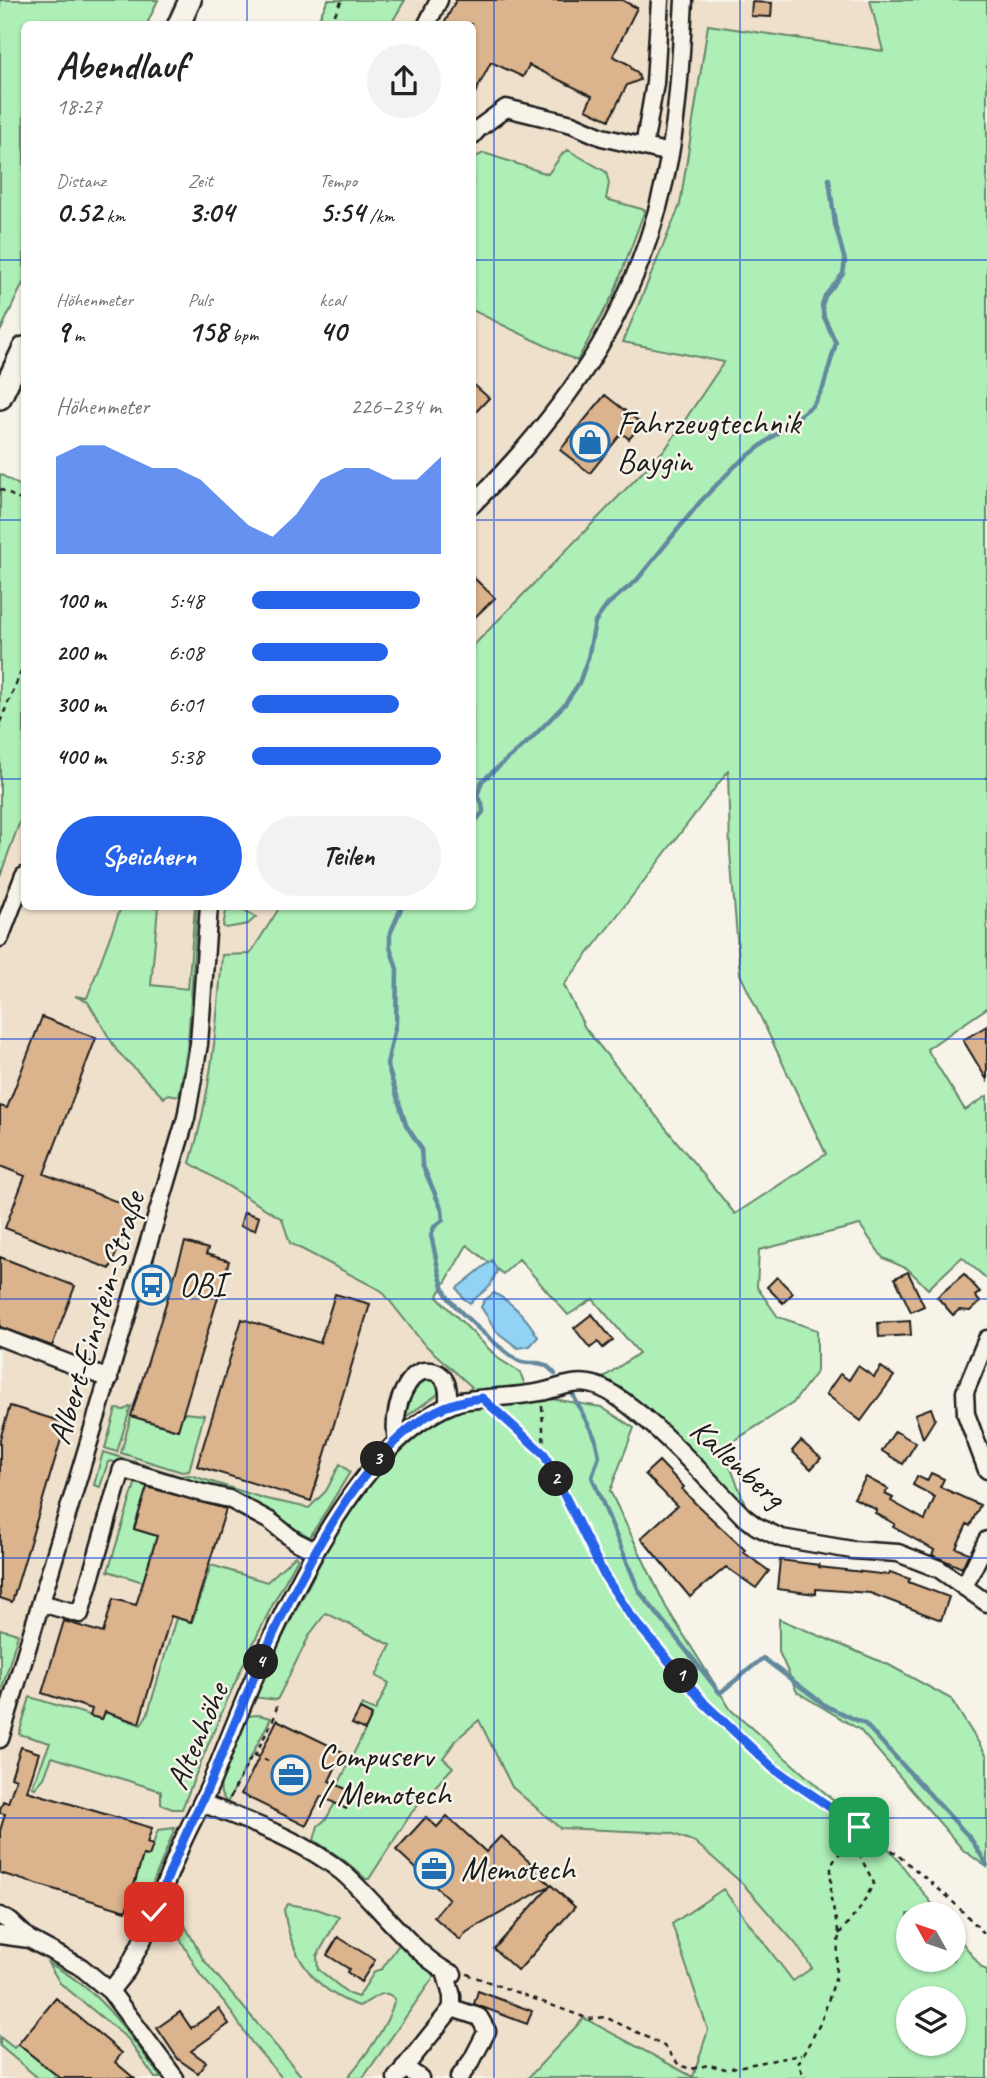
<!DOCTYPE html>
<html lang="de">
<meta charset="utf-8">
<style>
:root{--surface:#fff;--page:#f2f2f2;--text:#222;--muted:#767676;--accent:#2563eb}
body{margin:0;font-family:Caveat,sans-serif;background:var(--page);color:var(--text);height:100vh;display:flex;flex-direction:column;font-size:26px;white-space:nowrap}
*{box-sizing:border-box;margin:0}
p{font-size:23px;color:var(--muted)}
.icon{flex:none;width:38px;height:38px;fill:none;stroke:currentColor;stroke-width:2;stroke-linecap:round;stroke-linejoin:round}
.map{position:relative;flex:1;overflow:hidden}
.details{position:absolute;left:21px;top:21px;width:455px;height:889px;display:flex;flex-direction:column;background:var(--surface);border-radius:10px;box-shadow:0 2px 5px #0004}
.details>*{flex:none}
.needle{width:46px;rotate:310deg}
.buttons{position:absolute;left:896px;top:1902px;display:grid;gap:14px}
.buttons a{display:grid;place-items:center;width:70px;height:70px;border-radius:50%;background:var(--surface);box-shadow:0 2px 5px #0004;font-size:35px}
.pin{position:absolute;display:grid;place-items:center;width:60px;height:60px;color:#fff;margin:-30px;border-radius:14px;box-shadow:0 4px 10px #0006}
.km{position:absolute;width:35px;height:35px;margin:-18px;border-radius:50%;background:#222;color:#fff;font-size:19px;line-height:35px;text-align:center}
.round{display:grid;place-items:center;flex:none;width:74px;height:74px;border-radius:37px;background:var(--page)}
.summary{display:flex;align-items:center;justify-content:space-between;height:119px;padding:0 35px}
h1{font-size:38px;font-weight:800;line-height:52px}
.figures{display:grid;grid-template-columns:repeat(3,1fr);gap:10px;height:119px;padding:7px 35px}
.figures div{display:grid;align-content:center}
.figures b{font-size:30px;font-weight:800}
.figures small{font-size:19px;font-weight:400}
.figures p{font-size:19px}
.chart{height:196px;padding:14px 35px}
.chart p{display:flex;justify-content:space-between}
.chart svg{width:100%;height:126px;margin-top:7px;fill:var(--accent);opacity:.7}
.button{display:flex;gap:14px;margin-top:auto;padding:14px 35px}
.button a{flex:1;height:80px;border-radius:42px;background:var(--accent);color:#fff;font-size:28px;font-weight:800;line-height:80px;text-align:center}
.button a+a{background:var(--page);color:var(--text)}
ul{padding:0 35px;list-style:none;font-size:23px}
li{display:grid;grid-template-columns:112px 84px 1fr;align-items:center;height:52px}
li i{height:18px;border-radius:9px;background:var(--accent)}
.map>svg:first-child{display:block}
</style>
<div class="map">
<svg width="987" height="2078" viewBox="0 0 987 2078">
<rect width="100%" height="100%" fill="#f7f3e8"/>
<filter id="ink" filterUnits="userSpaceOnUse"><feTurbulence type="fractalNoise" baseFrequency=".0143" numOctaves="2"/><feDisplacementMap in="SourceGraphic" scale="14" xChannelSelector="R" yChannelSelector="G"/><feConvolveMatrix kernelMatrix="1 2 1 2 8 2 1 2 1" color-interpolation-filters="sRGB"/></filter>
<g filter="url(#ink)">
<path fill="#efe0cc" d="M405,0H870L884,51L708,25L680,205L623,341L725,361L666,448L473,646L472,24H391Z
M24,810V906L280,907L219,1003L216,1043L205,1104L190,1162L283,1219L290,1243L382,1291L423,1343L473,1387L382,1468L338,1528L252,1696L278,1700L310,1634L349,1585L479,1720L512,1787L560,1828L671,1833L695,1842L743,1884L796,1944L812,1968L794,1982L723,1889L673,1924L708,2030L693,2078L584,2019L528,2078H0V876Z"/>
<path fill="#aeefb7" stroke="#65866a" stroke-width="2" fill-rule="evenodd" d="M0,0H158L147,24H24V281L0,332Z
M328,0H405L391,24H316Z
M870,0H987V1008L927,1049L965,1110L987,1096V1279L962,1257L928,1289L908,1269L883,1258L860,1225L759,1250L757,1287L778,1317L817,1330V1371L793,1403L723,1448L747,1509L649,1409L604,1377L639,1353L593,1299L568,1315L519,1259L503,1274L467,1245L437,1297L499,1359L520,1372L529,1395L601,1407L634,1428L610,1491L666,1607L731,1710L890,1850L940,1914H908V1960H954V1932L982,1968L987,1970V2078H528L584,2018L693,2077L708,2030L672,1924L723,1889L793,1981L812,1968L796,1944L743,1884L695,1842L671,1833L560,1828L512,1787L479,1720L458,1738L443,1758L453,1767L412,1812L369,1879H366L344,1860L314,1840L318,1826L326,1819L335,1803L346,1808L354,1794L338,1785L372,1716L360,1709L362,1705L375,1711L389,1683L376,1676L391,1645L326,1613L310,1634L277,1700L252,1697L338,1528L382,1468L472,1387L423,1343L382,1291L290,1243L282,1219L190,1163C211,1094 217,1026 222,955L250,954L280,907L472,906L473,646L666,448L724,362L623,342L680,205L708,25L883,51ZM728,771L730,852L740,974L826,1154L735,1214L585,1028L564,985ZM908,1998H954V2044H908Z
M568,150L606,172L609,183L606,199L645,210L614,293L577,361L472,310L473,158L484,153L548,174L563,153Z
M0,474L24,488V810L0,876Z
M121,907H158L151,985L188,989L195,907H197L188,1043L179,1096L168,1094L164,1098L117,1051L88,1002L75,996L87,998Z
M227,907H239L256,917L248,924L226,928L223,926Z
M427,1380H432L438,1385V1394L404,1418C407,1402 412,1387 427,1380Z
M131,1406L117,1452L105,1448L116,1409L124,1410Z
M183,1413L204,1415L189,1471L182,1472L121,1453L131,1416L177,1430Z
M103,1452L180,1476L190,1475L266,1499L309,1508L326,1491L340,1464L350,1472L310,1537L232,1493L204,1484L201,1488L111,1461L108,1462L100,1487L94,1485Z
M137,1478L149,1482L134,1528L157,1536L143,1582L108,1571Z
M295,1556L298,1558C252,1639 216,1723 182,1809H172L161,1804V1791L52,1757L44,1778L35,1788L32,1787L50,1743L19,1734L30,1697L102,1719L105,1712L141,1725L148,1713L176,1618L192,1622L211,1565L267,1582Z
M779,1619L889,1665L951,1699L987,1756V1867L963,1850L860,1730L797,1692L779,1652Z
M0,1629L18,1634L0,1696Z
M258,1715L271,1718L227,1803L221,1794L220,1780L246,1716Z
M175,1828L140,1915L127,1910L143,1855L149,1856L158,1830Z
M178,1903L184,1916L182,1920L203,1959L303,2078H282L252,2043L226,2004L201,1976L170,1921Z
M288,1904L317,1909L339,1917L317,1956L318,1969L349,1994L358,1997L375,1971L382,1969L400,1943L435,1975L363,2078H347C366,2055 387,2028 395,1999C384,1986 373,2000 359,2006C314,1991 290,1955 284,1909Z
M48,1963C98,1987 130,2035 161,2078H155L128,2039L60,1983Z
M0,2037L14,2048L18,2044L60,2078H38L0,2046Z"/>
<path fill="#92d2f4" stroke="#63899e" stroke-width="2" d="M492,1260L497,1271L490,1286L470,1303L463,1298L457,1288Z
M494,1293C513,1303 528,1319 538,1337L530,1346L518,1348L497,1332L481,1307L484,1301Z"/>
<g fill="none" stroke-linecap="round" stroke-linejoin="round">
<path stroke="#63899e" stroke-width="4.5" d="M472,825L483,812L482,803L477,796L482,781L530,740L565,704L579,683L588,658L595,622L608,604L637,580L700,502L735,466L813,405L823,388L836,343L824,317L822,305L825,296L843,274L845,261L835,224L829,179
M402,906L390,934V947L397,969L396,1023L387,1064L406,1125L421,1148L422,1164L442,1210L443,1220L434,1227L431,1236C436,1254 438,1277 446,1294C454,1309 502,1350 517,1360C531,1368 540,1355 555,1374
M573,1395L595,1438L599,1456L592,1477L639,1591L720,1693L763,1658L826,1706L865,1724L971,1839L987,1865"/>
</g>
<path fill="#dbb38c" stroke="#1c1c1c" stroke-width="2" d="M456,0H622L637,8L613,56L630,65L632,69L637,72L640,80L627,85L609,120L586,109L592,96L529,65L523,77L491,62L472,99V24H444Z
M752,2L772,3L771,17L751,16Z
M472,383L489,398L472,416Z
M605,395L642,424L629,439L622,433L590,473L560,450Z
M472,576L495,598L472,620Z
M42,1017L96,1038L44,1174L134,1208L110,1269L5,1228L25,1176L0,1166V1106L7,1108Z
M987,1026V1080L963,1040Z
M244,1212L259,1217L255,1230L240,1226Z
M185,1242L208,1249L206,1254L229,1261L178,1430L131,1416Z
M0,1257L75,1286L52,1346L0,1327Z
M908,1272L924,1306L911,1312L895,1278Z
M964,1274L980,1292L975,1296L980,1302L970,1311L959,1310L953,1315L937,1297Z
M777,1277L793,1293L783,1303L767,1287Z
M335,1294L370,1304L311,1501L197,1466L242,1319L320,1343Z
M592,1314L613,1340L603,1348L598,1342L590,1348L574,1328Z
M910,1321L911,1335L879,1337L878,1323Z
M858,1366L874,1377L881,1367L894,1376L861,1421L826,1394L840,1374L849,1380Z
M10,1406L66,1423L12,1602L0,1598V1439Z
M931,1408L935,1419L923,1438L915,1414Z
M895,1431L916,1443L903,1464L882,1451Z
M801,1441L821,1458L811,1469L792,1451Z
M659,1461L684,1487L682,1489L695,1503L745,1550L743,1552L769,1571L756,1588L726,1567L690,1597L641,1538L677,1506L645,1474Z
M931,1473L944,1479L940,1487L980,1505L970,1526L967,1524L956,1548L969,1553L962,1568L932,1555L934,1550L893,1527L895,1524L875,1513L877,1510L854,1498L866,1477L888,1489L885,1494L893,1498L891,1501L925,1520L935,1497L913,1485L917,1476L927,1481Z
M147,1487L226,1509L191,1622L171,1616L139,1723L105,1712L102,1719L90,1716L92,1709L42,1693L64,1621L103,1633L113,1599L136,1605L157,1536L134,1529Z
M780,1560L819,1565V1567L889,1575L890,1572L910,1579L908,1582L949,1597L941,1620L870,1593L816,1589V1594L777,1589Z
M360,1709L372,1715L365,1730L352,1724Z
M277,1720L343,1752L329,1781L354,1793L346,1809L321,1796L306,1826L241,1794Z
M21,1747L39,1753L27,1791L152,1828L147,1843L153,1845L149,1856L143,1855L126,1911L0,1873V1831L5,1814L0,1813V1810L3,1801L8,1803L16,1779L11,1777Z
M447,1816L486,1852L501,1836L536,1868L534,1870L551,1885L467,1932L460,1940L434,1917L449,1899L396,1850L426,1817L437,1827Z
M551,1885L575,1907L518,1971L494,1949Z
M338,1937L375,1960L361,1982L347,1972L349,1969L327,1955Z
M478,1991L532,2011L527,2024L474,2004Z
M56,1998L122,2053L115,2062L134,2078H60L18,2044Z
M219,2009L229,2024L191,2051L206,2062L198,2073L178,2059L157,2028L180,2012L191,2028Z"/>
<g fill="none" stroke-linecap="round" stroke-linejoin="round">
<g stroke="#1c1c1c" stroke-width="21">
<path id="minor" d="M427,24L439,0
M472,136L479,128L506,108L572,124L602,137L670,153
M644,147L655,83L660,0
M472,505C575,401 644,300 670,154C679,103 681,51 684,0
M0,938L24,875
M0,1337L109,1379
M987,1339L965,1392L966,1414L987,1470
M397,1441C393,1420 398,1394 413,1377C423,1367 440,1369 446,1383C449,1390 448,1398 448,1405
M964,1587L987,1540
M41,1603L80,1614L122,1469L199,1492L229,1499L270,1521L295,1541L315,1551
M0,1739L186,1118L199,1044L209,906
M202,1803C249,1822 303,1840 342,1872C374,1899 418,1961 453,1974
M0,1916L11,1922L29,1939L81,1967L110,1991L175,2078
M0,1935L29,1939
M110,1991L127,1970L143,1939C156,1908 168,1876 181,1845C190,1824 202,1804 211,1783C256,1673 340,1441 461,1401C487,1397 515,1397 541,1392C557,1389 571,1381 589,1384C628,1389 712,1485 743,1516L756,1526L781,1538L852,1550L898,1553L939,1569L987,1603
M452,2008L479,2017L487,2031L472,2060L459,2078
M404,2067L420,2078
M396,2078L452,2008V1996L445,1971"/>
</g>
<g stroke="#1c1c1c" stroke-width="26">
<path id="major" d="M179,24L190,0
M0,398L24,348"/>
</g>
<path stroke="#1c1c1c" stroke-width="2.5" stroke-dasharray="5 5" stroke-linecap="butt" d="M330,24L342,0
M0,489L24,502
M0,722L24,665
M542,1406L544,1452
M497,1412L544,1454L604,1575L631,1616L705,1705L773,1768L828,1807L859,1827L831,1865V1899L839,1934L835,1980L821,2022L798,2064L805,2078
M255,1755L268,1761
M230,1798L252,1755H255L274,1718L277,1706
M859,1827L875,1836L947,1896L987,1936
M839,1934L859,1910L874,1883L854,1845L853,1836L845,1819
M467,1974L589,2019L605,2017L643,2035L664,2046L679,2065L691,2069L708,2065L726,2069L801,2055"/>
<use href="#minor" stroke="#f7f3e8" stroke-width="16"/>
<use href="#major" stroke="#f7f3e8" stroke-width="21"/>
</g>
</g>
<g fill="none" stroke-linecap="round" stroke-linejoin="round" filter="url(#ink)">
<g stroke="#fff" stroke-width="14">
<path id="route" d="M154,1912C163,1889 172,1866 182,1843C191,1822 202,1802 211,1781C254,1677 334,1464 436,1411C451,1403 465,1400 482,1398L544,1454L604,1575L631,1616L705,1704L773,1768L859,1827"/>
</g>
<use href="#route" stroke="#2563eb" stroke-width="9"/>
</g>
<path fill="none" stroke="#1d4ed8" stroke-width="2" stroke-opacity="0.55" d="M247,0V24M494,0V2078M740,0V2078M0,260H24M472,260H987M0,520H24M472,520H987M0,779H24M472,779H987M247,906V2078M0,1039H987M0,1299H987M0,1558H987M0,1818H987"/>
<defs>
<g id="shop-ring" transform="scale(2.0125)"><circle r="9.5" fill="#f7f3e8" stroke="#1f6fb2" stroke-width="1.5"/><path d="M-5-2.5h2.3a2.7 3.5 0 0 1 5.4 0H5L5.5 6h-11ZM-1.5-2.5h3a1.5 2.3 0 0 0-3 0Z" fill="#1f6fb2"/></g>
<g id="bus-ring" transform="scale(2.0125)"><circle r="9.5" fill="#f7f3e8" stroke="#1f6fb2" stroke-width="1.5"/><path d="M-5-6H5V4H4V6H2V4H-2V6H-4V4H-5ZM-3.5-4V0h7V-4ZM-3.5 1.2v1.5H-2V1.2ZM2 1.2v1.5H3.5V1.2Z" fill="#1f6fb2"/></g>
<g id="office-ring" transform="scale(2.0125)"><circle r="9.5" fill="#f7f3e8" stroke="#1f6fb2" stroke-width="1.5"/><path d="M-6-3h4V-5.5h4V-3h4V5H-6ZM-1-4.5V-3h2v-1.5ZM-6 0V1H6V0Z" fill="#1f6fb2"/></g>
</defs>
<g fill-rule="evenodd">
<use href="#shop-ring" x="590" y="442"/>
<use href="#bus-ring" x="152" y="1285"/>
<use href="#office-ring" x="291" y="1775"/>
<use href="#office-ring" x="434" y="1869"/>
</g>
<g text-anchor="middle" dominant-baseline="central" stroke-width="5" stroke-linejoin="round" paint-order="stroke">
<g font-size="33" fill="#1c1c1c" stroke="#f7f3e8" text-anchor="start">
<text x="617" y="423">Fahrzeugtechnik<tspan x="617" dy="38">Baygin</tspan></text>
<text x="179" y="1285">OBI</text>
<text x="318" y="1756">Compuserv<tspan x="318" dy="38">/ Memotech</tspan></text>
<text x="461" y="1869">Memotech</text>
</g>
<g font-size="33" fill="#1c1c1c" stroke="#f7f3e8">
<text transform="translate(96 1318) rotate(-73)">Albert-Einstein-Straße</text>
<text transform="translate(738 1463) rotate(42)">Kallenberg</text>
<text transform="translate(197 1736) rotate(-67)">Altenhöhe</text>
</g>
</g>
</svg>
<div class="buttons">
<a><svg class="needle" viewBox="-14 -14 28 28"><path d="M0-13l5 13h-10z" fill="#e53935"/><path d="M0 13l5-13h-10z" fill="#767676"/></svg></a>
<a><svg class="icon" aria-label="layers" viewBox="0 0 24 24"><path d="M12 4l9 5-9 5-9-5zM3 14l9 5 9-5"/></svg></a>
</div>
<div class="pin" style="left:859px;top:1827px;background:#1e9e55"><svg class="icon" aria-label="arrive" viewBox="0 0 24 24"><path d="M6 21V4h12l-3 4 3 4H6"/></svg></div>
<div class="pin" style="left:154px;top:1912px;background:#d93025"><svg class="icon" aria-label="check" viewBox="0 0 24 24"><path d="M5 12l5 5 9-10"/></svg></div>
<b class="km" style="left:681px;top:1676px">1</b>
<b class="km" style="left:556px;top:1479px">2</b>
<b class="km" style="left:378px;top:1459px">3</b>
<b class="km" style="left:261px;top:1662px">4</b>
<section class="details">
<div class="summary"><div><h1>Abendlauf</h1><p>18:27</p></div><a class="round"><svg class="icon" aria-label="share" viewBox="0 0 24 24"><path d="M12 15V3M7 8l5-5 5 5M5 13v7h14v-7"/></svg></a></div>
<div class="figures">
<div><p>Distanz</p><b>0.52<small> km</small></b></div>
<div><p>Zeit</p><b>3:04</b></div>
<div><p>Tempo</p><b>5:54<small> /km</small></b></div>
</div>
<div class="figures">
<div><p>Höhenmeter</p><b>9<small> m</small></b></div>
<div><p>Puls</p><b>158<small> bpm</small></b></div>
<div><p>kcal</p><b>40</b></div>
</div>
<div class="chart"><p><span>Höhenmeter</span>226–234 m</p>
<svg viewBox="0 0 160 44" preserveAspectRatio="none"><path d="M0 44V10L10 6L20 6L30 10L40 14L50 14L60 18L70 26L80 34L90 38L100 30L110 18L120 14L130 14L140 18L150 18L160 10V44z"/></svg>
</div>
<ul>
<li><b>100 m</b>5:48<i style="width:89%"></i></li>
<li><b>200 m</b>6:08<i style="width:72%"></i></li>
<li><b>300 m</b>6:01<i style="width:78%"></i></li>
<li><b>400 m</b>5:38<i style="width:100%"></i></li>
</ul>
<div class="button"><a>Speichern</a><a>Teilen</a></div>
</section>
</div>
